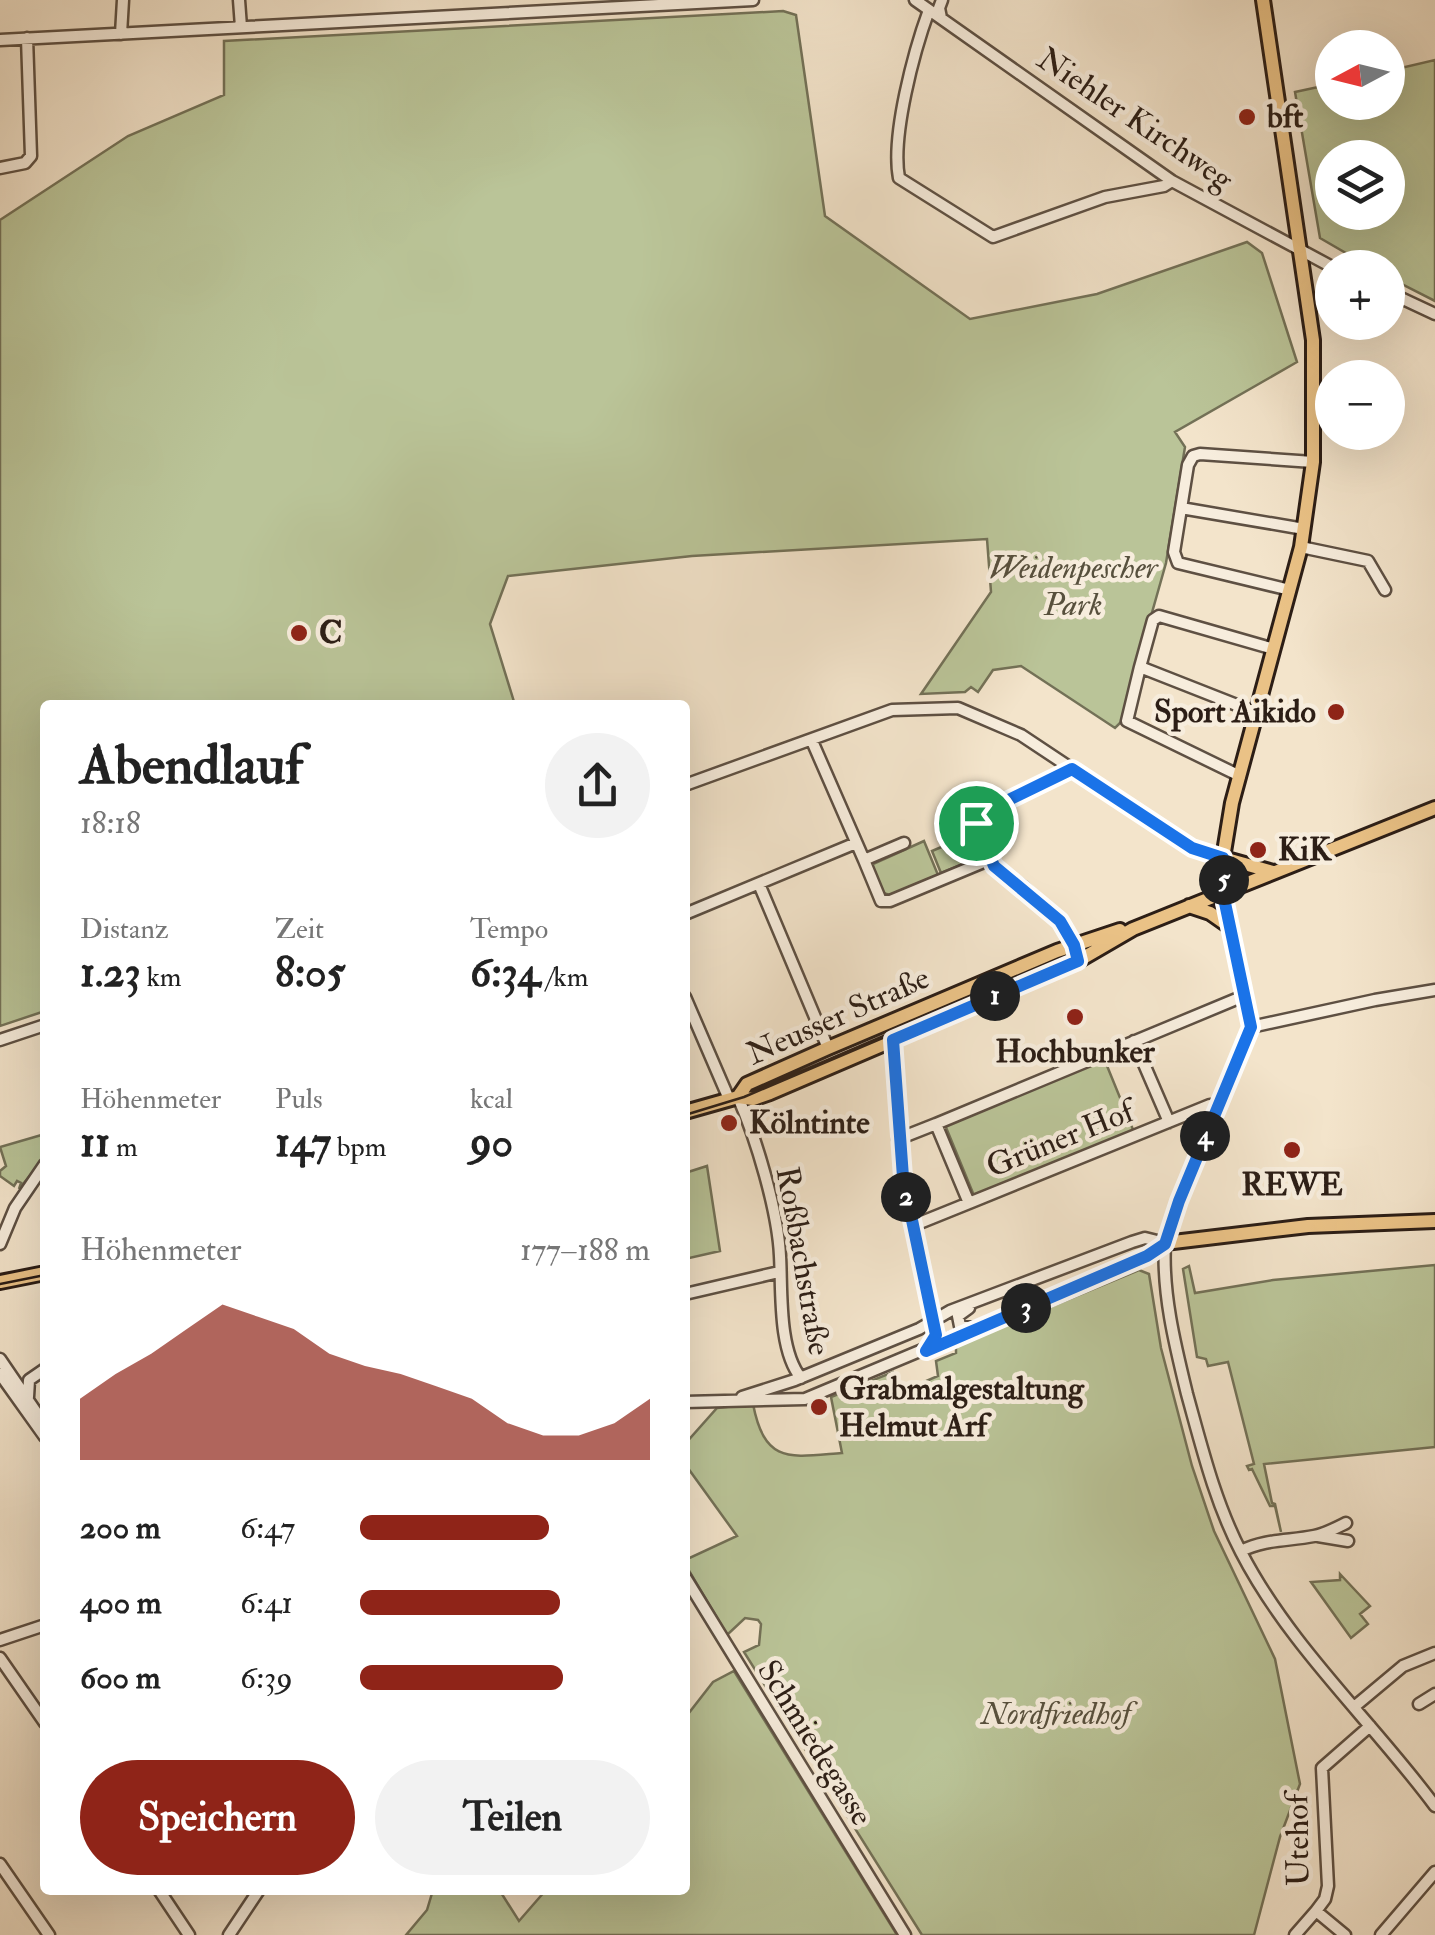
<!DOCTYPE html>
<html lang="de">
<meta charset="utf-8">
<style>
:root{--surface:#fff;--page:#f2f2f2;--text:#222;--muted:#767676;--accent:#8f2418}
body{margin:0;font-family:"IM FELL Double Pica",serif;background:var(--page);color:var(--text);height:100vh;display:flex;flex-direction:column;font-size:38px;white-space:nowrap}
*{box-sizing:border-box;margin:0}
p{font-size:32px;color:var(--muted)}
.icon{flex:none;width:55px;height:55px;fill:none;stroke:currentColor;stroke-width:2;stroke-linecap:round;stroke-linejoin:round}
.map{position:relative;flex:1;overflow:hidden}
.panel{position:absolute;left:40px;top:700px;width:650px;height:1195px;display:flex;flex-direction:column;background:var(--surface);border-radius:10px;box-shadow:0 10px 40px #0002}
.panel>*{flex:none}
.needle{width:65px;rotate:263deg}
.tools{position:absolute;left:1315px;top:30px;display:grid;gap:20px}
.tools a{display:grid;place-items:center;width:90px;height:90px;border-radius:50%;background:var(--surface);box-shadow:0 10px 40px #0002;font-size:50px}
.pin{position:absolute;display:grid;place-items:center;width:85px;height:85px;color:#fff;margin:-42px;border:5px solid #fff;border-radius:50%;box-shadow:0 2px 10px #0007}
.km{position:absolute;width:50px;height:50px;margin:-25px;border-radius:50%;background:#222;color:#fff;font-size:28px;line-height:50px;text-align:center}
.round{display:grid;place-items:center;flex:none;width:105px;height:105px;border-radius:52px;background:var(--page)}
.headline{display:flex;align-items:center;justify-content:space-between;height:170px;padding:0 40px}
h1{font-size:55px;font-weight:700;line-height:75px}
.stats{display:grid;grid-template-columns:repeat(3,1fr);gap:15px;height:170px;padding:10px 40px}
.stats div{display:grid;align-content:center}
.stats b{font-size:42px;font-weight:700}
.stats small{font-size:28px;font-weight:400}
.stats p{font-size:28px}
.chart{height:280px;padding:20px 40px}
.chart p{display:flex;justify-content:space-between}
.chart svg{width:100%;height:180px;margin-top:10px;fill:var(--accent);opacity:.7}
.action{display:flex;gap:20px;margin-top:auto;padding:20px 40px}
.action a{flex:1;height:115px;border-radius:60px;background:var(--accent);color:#fff;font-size:40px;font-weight:700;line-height:115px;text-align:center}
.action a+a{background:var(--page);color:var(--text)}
ul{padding:0 40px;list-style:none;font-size:32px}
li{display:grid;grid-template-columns:160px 120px 1fr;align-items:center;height:75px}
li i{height:25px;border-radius:12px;background:var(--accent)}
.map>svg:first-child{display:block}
</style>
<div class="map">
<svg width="1435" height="1935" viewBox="0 0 1435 1935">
<rect width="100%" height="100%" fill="#f3e4cb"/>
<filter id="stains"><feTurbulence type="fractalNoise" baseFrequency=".002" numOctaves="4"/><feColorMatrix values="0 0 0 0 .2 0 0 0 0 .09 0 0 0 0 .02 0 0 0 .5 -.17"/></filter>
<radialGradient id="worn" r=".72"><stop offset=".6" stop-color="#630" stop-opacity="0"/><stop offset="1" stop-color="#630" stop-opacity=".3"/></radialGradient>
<path fill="#bac498" stroke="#737157" stroke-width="2.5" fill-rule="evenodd" d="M783,11L796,15L825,216L970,319L1097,294L1247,242L1262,253L1297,362L1175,432L1185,447L1166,563L1121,722L1115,728L1021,666L993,670L978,692L971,687L965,692L921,694L991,592L987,539L692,556L508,576L490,624L515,705H45V1011L0,1026V220L128,136L224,95V41Z
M1435,60V301L1388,277V268L1370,267L1320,238L1295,92L1332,84V102H1388V71ZM1332,158H1388V212H1332Z
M972,834L980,852L978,858L941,873L932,851Z
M924,841L938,875L890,895L880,892L872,869L873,864Z
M1103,1056L1134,1132L975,1198L945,1125Z
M45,1134V1157L19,1189L21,1183L17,1181L14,1186L0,1176V1171L6,1166L0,1147Z
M707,1166L720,1251L685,1259V1173Z
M1435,1265V1447L1264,1464L1272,1503L1275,1504L1281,1532L1275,1506H1270L1252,1469L1249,1470L1247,1466L1254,1464L1228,1362L1208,1366L1206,1359L1197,1357L1183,1269L1189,1266L1195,1293L1273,1280Z
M1139,1270L1149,1274L1161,1348L1192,1466L1214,1531L1275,1659L1300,1784L1280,1837L1254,1935H922L744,1652L759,1645L761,1624L758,1620L745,1618L727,1635L685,1564V1560L737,1536L685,1464V1444L717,1408L753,1404C765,1465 790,1457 842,1453L831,1397L893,1372L903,1391L938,1376L936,1361L956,1353V1346Z
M1340,1574L1370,1606L1360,1614L1368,1624L1351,1638L1311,1582L1340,1580Z
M734,1671L897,1935H406L427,1910L433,1890L500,1891L519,1921L546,1890H685V1718L713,1682Z"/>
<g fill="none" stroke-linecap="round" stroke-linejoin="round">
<g stroke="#5e5043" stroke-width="15">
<path id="minor" d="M239,0L241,27
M915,0L1172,181L1334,268
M929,10C914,51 891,136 899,178L993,237L1105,197L1164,186L1172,181
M941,18L939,8L942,0
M121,34L123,0
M0,40L753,0
M0,168L25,163L31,156L27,38
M1388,292L1435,314
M1181,508L1304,529
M1301,547L1368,561L1385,590
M1290,590L1178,563L1174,552L1188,465L1193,456L1200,454L1313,462
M1140,667L1127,721L1240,776
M1257,713L1140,667L1153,620L1159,616L1274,649
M812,741L864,860
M1071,769L982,813L977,823L994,866L1022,886L1060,921L1074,945L1078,961
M685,785L892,710L958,708L1021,735L1191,848L1223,858
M904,843L864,860L881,901H890L991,859
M759,884L828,1048
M685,914L856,843
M685,997L729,1099
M1251,1027L1375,1000L1435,990
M0,1040L45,1025
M893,1041L903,1177L936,1335L927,1350
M1134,1041L1169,1122
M738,1097C756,1138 778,1211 780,1256C782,1290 778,1350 801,1378
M1217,1107L1210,1105L969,1203L936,1124L1246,995
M898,1139L936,1124
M912,1226L969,1203
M1165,1243C1162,1293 1175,1345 1187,1394C1202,1448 1215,1502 1241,1552C1290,1647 1372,1721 1435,1806
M0,1244L15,1208L45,1164
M685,1294L779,1272
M969,1308L958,1316L960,1326L973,1328
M0,1359L45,1425
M0,1374L45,1437
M28,1397L29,1380L45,1369
M742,1397L795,1380L919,1329L950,1311L1132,1242L1145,1238L1165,1243
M685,1402L805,1399L1147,1256L1165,1243
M1318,1536L1348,1541
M1241,1551C1265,1539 1289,1541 1314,1536C1325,1534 1336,1528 1346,1523
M685,1577L905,1935
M0,1640L45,1625
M0,1658L45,1723
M1419,1704L1435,1694
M1354,1707L1403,1666L1435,1653
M0,1864L49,1935
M159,1890L189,1935
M1316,1911L1325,1899L1328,1886L1322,1768L1370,1726
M229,1935L259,1890
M1295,1935L1316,1911L1345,1935
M1381,1935L1435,1872"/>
</g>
<g stroke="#2c1e16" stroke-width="18">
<path id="major" d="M1263,0L1313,340V462L1301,547L1232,803L1223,858L1225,903L1251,1027L1179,1201L1165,1243L1308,1226L1435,1221
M1223,858L1273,872
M1189,906L1210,913L1230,927
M738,1097L747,1084L828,1048L1057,951L1120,930
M685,1112L738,1097L753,1099L770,1093L1078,961L1133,929L1435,808
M0,1282L45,1273"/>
</g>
<use href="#minor" stroke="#f7eddd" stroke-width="10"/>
<use href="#major" stroke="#eac286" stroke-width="12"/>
<path stroke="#2c1e16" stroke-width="2.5" d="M685,1115L744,1097L1052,966
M0,1284L45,1275"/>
</g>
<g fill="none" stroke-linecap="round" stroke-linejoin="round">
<g stroke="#fff" stroke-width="20">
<path id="route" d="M1072,769L1192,848L1223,858L1225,903L1251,1027L1179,1201L1165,1244L1147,1256L926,1351L936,1335L903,1177L893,1040L1078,961L1074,945L1060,921L994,866L976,823L982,813Z"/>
</g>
<use href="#route" stroke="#1a73e8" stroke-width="12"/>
</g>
<g fill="#8f2418" stroke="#f7eddd" stroke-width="4">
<circle cx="1247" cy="117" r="10"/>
<circle cx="299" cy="633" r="10"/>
<circle cx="1336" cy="712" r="10"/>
<circle cx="1258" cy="850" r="10"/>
<circle cx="1075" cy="1017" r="10"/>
<circle cx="729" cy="1123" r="10"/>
<circle cx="1292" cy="1150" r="10"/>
<circle cx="819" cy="1407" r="10"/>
</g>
<g text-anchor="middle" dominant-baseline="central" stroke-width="9" stroke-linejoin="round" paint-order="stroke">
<g font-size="32" font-weight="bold" fill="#2c1e16" stroke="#f7eddd" text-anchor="start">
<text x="1267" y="117">bft</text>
<text x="319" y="633">C</text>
<text x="1316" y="712" text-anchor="end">Sport Aikido</text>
<text x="1278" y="850">KiK</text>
<text x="1075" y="1052" text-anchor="middle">Hochbunker</text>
<text x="749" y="1123">Kölntinte</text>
<text x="1292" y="1185" text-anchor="middle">REWE</text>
<text x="839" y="1389">Grabmalgestaltung<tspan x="839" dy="37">Helmut Arf</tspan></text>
</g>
<g font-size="32" fill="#2c1e16" stroke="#f7eddd">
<text transform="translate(1135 119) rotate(34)">Niehler Kirchweg</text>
<text transform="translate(838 1016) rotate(-24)">Neusser Straße</text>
<text transform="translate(1060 1139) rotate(-22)">Grüner Hof</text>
<text transform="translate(803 1261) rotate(80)">Roßbachstraße</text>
<text transform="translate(815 1743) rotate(58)">Schmiedegasse</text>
<text transform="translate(1298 1840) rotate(-91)">Utehof</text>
</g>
<g font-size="32" font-style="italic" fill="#57503d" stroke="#f7eddd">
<text x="1073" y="568">Weidenpescher<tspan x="1073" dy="37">Park</tspan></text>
<text x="1056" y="1714">Nordfriedhof</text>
</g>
</g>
<rect width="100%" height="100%" filter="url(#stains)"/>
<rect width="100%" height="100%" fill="url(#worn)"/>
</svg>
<div class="tools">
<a><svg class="needle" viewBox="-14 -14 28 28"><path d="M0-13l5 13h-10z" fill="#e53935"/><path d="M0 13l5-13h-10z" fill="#767676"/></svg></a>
<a><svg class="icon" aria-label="layers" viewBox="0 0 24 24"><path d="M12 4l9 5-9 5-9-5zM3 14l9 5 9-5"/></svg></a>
<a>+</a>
<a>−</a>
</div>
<div class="pin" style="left:976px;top:823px;background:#1e9e55"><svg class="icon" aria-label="arrive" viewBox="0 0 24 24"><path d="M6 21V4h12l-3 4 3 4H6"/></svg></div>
<b class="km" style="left:995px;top:996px">1</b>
<b class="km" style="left:906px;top:1197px">2</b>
<b class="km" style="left:1026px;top:1308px">3</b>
<b class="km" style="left:1205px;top:1136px">4</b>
<b class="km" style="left:1224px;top:880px">5</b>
<section class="panel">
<div class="headline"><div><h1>Abendlauf</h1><p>18:18</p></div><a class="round"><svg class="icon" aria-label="share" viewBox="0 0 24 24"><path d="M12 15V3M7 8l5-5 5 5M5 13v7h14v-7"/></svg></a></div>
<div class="stats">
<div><p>Distanz</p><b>1.23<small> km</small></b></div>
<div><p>Zeit</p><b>8:05</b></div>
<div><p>Tempo</p><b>6:34<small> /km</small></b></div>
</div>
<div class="stats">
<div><p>Höhenmeter</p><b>11<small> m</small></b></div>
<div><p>Puls</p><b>147<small> bpm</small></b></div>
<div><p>kcal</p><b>90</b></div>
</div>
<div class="chart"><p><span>Höhenmeter</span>177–188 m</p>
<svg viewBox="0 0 160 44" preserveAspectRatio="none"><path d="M0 44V29L10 23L20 18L30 12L40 6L50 9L60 12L70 18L80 21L90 23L100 26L110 29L120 35L130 38L140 38L150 35L160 29V44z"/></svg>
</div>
<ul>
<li><b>200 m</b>6:47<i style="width:65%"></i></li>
<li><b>400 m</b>6:41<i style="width:69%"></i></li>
<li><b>600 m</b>6:39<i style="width:70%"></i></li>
</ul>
<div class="action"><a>Speichern</a><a>Teilen</a></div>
</section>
</div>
